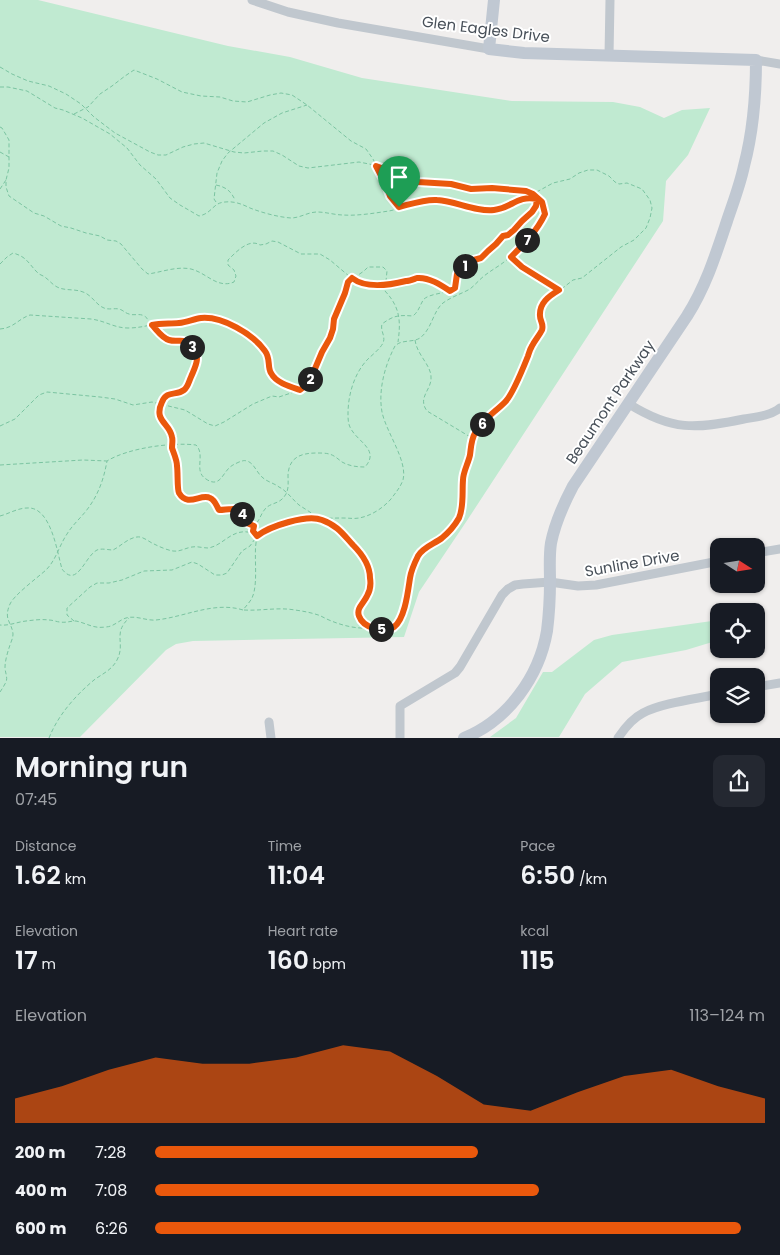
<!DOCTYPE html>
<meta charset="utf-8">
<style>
:root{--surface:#171b24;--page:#242831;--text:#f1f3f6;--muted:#9ea1a6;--accent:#ea580c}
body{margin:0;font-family:Poppins,sans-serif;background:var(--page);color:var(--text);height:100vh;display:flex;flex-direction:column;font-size:19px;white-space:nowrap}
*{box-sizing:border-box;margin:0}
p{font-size:16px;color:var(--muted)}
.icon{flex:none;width:28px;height:28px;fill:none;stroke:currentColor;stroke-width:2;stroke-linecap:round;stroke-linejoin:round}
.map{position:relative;height:738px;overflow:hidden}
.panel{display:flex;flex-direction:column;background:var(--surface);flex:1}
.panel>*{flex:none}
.needle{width:32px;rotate:102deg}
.fabs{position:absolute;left:710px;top:538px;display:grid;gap:10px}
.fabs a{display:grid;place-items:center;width:55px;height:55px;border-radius:10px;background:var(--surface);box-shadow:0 1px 4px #0004;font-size:25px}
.pin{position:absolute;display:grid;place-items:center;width:42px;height:42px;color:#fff;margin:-51px -21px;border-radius:50% 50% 50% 0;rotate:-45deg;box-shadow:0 0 5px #0007}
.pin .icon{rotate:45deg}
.km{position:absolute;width:25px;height:25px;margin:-12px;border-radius:50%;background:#222;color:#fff;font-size:14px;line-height:25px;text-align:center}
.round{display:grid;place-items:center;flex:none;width:52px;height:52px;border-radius:10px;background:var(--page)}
.summary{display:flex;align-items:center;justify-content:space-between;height:85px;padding:0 15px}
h1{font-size:28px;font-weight:600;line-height:38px}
.metrics{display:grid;grid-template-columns:repeat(3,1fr);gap:8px;height:85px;padding:5px 15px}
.metrics div{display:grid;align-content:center}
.metrics b{font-size:25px;font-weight:600}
.metrics small{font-size:14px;font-weight:400}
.metrics p{font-size:14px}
.chart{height:140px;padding:10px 15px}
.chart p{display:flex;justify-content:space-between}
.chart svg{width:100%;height:90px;margin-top:5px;fill:var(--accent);opacity:.7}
ul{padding:0 15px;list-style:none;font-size:16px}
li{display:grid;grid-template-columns:80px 60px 1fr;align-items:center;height:38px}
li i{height:12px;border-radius:6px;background:var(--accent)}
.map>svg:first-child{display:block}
</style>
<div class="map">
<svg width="780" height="738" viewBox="0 0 780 738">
<rect width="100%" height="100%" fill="#f0eeed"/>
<path fill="#c0ead1" d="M0,0H38L228,46L290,57L362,78L512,101L613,102L640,107L664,118L682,110L710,108L688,155L666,181L663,221L468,519L419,592L404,637L193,641L176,644L166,650L80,737H0Z
M719,620V640L686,650L622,662L585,694L559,737H490L516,718L543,672H552L594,640L612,635Z"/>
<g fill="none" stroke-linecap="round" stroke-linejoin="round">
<path stroke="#7bc4a1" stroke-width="1" stroke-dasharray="4 2.5" stroke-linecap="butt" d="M0,67L12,74L28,81L49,86L66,94L81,104L94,117L115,133L150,152L158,155H166L183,147L194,144L204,143L234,152L244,153L263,151H273L282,155L299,166L308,168L359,162L379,166L418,182H429L451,184L471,189L492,188L526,191L533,194L537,199L536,206L532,212L522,221L514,230L508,235L503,236L496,244L488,251L481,258L470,261L461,269L457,274L455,288C446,294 431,293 424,299C420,304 420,310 413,316C399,315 394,315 382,324C380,331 386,336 383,343C380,349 372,355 367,360C354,374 348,395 348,414C348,419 348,424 351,429C358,442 380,450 365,467C357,467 349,466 342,462C338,459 334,455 329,454C326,453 321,453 317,453C301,453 289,457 288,475C288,482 289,488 286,494C280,504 274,502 267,507C261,512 260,521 254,526L253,531L257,535
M0,87H8L27,91L55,108L63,110L82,118L110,134L127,148L140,165L156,179L170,198L180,205L199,216C213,213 212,203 225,202C234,201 242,204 250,208C263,213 278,217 291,218C300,218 308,212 317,212C326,212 335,215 343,215C358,216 375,213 389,211C404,208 418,201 433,200C448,199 464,206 478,208C486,210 493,211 501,209C517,204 541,183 545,214C535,235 518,252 500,265C494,269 489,272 484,276C479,280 475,285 470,289C461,294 451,297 443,303C433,311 432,329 420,338C412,343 402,339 395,346C385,365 378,390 382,412C386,432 408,461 403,480C400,488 396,492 391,499C383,508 371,516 359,518C354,519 349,518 343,518C327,518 311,519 294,521C292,521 289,521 286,522C283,523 279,525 276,526C271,529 263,530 259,535C251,543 260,581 252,598C250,602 246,606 243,610C214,601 185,617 156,620C146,621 136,615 126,618C119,620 114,627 105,627C94,629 86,623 76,621C70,621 66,623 60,622C57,622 53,620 49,620C42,619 34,620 26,621C17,622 9,626 0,625
M74,114L88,107L100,94L112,86L125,76L134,70L157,79L182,92L201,96L220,97L233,101L247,102L270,95L281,93L292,95L307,105L351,141L366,149L373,159L386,185L390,196L399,207
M0,127L2,128L9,140V168L6,180V187L9,196L34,213L44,216L61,226L71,228L86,233L100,236L107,240L116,241L121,244L142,269L148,274C162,272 177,266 191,269C207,273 217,289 234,282L236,276L234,270L228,265V260C236,252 249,238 260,245L266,244L272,241L278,242L301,254H320L330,260L356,282L369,285L393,284L418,278L440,284L449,291
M0,152L9,157
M216,185C226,187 231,191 235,200
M0,189L6,180
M216,202L214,199L217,173L222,161L228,153L264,123L282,113L307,105
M511,257L522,267L558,290
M0,264L7,257L13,253C28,257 29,265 39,274C41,275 44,276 46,278C49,280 51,283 54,285C63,292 73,288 83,292C92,295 96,305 104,308C109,310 114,308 119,309C123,310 125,313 129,314C134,316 140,313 144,316C147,317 146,318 149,321C152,326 160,334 165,337C171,341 177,338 183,340C189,342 196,350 197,357C198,364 188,387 182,391C176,395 167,392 163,400C151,419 171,423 172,437C173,440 172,442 172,445C172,451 176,457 177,463C178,468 178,473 178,478C179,483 176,488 179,493C189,509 204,490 213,500C216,502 217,507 219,510C224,511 227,509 232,509C241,508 243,517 247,523L253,526
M0,329C14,328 18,319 30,315L91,319C106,321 114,328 128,328C138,328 146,326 155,324C165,323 176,324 186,322C192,321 198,318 205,318C224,318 253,334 264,350C269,357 269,364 270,372L281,382L299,390
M415,340C417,355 431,365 431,377C432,390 417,397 427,411L472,438
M0,426L15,419L39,395L47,392L100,397L115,399L133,405L152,402L185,410L208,424L215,426L224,422L253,404L272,396L279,397L300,390L309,383L322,352L330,338L333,329L334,319L345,293L348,282L364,271L368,267H383L387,271L385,291C400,307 401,321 398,342
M0,465L83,460L107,461
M0,516C8,514 18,508 27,508C51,506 57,552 62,569C77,589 85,556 97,550C102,548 108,550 113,550C121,546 128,538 137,537C143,536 149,542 154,544C160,547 167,550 173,551C180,552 185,548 192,547C197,546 203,548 208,548C224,546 233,525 255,534
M322,520L333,525L342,532L366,562L371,576L370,587L367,598L358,610L359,617L364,624L373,628L390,630L397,625L401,619L408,596L410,576L419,555L428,546L442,538L451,528L459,516L462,506L463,478L470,456L472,442L475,433L481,425L508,399L527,357L531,347L539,335L543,327V324L539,317L541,305L552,294L559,291L573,280L582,278L621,247L634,240L646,228L650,218L652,208L650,200L642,189L627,183L619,184L615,182L609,176L597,170H588L579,173L570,179L553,183L533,194
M244,610C261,611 278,607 295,610C302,611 308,612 315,614C320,615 324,618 329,620C343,626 357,629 371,628
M74,621L67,615V608L90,587L97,583H109L122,580L144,571L172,570L192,562L198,564L215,575H222L227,573L242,551L250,546L257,536
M0,692C2,689 4,686 6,682C8,677 5,673 5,667C5,662 7,654 9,648C10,644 13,639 13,634C12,622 3,620 10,604C14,595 37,578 46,570C56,560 59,546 67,534C73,524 82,517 89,507C99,493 104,478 107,461C128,448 172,442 196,445C206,455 193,471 206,479C219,488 222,475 229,468C232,465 235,464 239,462C243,461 243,460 247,461C254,463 257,473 262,477C267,482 274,483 279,487C287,491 292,499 299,505C305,509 312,513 318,518
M49,738C58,715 76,695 94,680C102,674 112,670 117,660C126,643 112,634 129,618"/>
<path stroke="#c0c7ce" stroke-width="9" d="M252,0L288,12L338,23L489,49
M609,56L610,0
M756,60L780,64
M629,404C672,431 696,429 744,419C756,417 770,416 780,408
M756,553L780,549
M756,687L780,683
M269,722L271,738
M400,738V706L455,673L460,667L502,595L508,589L515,585L523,584L550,582L578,586L596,585L719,561
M618,738C624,729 633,718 643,713C662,703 696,699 719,694"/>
<path stroke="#c0c8d2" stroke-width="12" d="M464,738C508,720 539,677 547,631C549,615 550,597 550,581C550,569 549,556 551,543C555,523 563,505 573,486L687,316C706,286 716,254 727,221C733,203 740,185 744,166C753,132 756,96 756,60L524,53L489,49L494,0"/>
</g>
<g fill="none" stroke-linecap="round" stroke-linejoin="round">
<g stroke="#fff" stroke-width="10">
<path id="route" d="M399,207C411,204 425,199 437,200C456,201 475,212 494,210C512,208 517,195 537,199L536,206L532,212L522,221L514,230L508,235L503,236L496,244L488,251L481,258L470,261L461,269L457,274L455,288L450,291C441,285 429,277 417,278C414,279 410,281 406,281C390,285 366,289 352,278L348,282L345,293L334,319L333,329L330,338L322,352L309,383L300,390C291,387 276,383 271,373C267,367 271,359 265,351C253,334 222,316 201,318C194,319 187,322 179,323C170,324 161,323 152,325C157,330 162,338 169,340C179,343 184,336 193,348C201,358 195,367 191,377C189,381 188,387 184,390C176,396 167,390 162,402C153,421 170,423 172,437C173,440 172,444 172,448C174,454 177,460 177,466C178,472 177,489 179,493C188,508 201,493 210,498C215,500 216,505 219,510C224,510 227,509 232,509C241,508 243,517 247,523L254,526L253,531L257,536C270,526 307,514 322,520C338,526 342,533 353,545C362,554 370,565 370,578C371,584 370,591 367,596C364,603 356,608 359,616C363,628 385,634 394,627C405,619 408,591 410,578C411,571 415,562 418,556C423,547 434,544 442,538C448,533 455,525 459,518C464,507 462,492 463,480C463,472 468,464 470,455C471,448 471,440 475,433C481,420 497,411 506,401C513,393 524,366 528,356C529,353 530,349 532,346C535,340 539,336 542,330C544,324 540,321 540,316C539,303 549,296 559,290L522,267L511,257C524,244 537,231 545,214L542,202L533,194L526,191L492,188L471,189L451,184L418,182L376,166L386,185L390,196L399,207"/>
</g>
<use href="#route" stroke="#ea580c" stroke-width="6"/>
</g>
<g text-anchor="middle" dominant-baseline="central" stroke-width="4" stroke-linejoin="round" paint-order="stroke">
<g font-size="15" fill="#485059" stroke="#fff">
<text transform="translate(486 29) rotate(7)">Glen Eagles Drive</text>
<text transform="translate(610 402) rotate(-56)">Beaumont Parkway</text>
<text transform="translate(632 563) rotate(-10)">Sunline Drive</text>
</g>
</g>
</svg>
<div class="fabs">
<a><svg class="needle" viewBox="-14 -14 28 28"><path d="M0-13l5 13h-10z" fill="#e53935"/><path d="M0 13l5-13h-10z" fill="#9ea1a6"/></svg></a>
<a><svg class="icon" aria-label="locate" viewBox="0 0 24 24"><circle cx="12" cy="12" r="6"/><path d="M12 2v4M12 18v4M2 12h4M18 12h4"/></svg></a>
<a><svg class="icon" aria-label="layers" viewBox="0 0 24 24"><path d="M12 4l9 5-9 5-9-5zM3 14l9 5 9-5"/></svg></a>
</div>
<div class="pin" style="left:399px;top:207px;background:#1e9e55"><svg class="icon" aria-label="arrive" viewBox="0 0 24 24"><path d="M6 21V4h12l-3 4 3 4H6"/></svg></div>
<b class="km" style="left:465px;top:266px">1</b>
<b class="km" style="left:310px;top:379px">2</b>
<b class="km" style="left:192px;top:347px">3</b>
<b class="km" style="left:242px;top:514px">4</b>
<b class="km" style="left:381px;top:629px">5</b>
<b class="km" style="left:482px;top:424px">6</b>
<b class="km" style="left:527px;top:240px">7</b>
</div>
<section class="panel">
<div class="summary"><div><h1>Morning run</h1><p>07:45</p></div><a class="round"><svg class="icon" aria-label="share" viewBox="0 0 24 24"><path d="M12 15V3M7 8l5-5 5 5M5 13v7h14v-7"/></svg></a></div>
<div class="metrics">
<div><p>Distance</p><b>1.62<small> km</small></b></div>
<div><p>Time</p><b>11:04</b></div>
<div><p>Pace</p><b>6:50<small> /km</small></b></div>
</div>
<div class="metrics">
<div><p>Elevation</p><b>17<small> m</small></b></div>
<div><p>Heart rate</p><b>160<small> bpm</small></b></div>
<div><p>kcal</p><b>115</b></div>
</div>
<div class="chart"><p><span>Elevation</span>113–124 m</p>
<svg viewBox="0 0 160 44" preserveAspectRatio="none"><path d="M0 44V32L10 26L20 18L30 12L40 15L50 15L60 12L70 6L80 9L90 21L100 35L110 38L120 29L130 21L140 18L150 26L160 32V44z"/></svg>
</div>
<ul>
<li><b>200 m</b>7:28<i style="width:53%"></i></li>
<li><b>400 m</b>7:08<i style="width:63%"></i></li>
<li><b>600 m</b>6:26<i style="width:96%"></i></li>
</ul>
</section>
